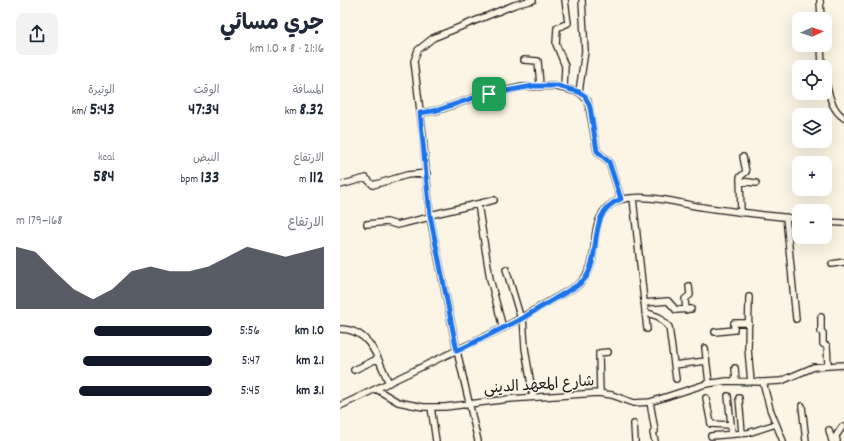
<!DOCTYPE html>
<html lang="ar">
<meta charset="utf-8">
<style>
:root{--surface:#fff;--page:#f2f2f3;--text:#1f2937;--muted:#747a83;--accent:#111827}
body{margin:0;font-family:Dekko,"Playpen Sans Arabic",sans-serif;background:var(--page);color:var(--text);direction:rtl;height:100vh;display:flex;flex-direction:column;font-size:15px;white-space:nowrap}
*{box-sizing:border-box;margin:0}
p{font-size:13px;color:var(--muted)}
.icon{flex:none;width:22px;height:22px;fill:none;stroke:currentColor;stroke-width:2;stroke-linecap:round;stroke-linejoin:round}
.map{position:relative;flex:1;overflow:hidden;direction:ltr}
.details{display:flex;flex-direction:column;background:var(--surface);width:340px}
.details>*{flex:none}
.needle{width:26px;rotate:87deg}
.buttons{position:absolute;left:452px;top:12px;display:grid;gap:8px}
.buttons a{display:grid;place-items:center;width:40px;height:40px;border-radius:8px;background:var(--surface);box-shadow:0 4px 16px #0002;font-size:20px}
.pin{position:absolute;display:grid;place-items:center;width:34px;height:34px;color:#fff;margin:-17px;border-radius:8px;box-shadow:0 2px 6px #0006}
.round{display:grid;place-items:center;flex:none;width:42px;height:42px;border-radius:8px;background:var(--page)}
.summary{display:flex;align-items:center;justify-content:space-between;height:68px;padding:0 16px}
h1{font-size:22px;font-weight:700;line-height:30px}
.stats{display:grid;grid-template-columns:repeat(3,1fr);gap:6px;height:68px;padding:4px 16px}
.stats div{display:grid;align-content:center}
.stats b{font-size:17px;font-weight:700}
.stats small{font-size:11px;font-weight:400}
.stats p{font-size:11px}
.chart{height:112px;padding:8px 16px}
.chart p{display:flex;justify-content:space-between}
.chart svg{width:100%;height:72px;margin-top:4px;fill:var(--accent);opacity:.7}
ul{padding:0 16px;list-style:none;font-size:13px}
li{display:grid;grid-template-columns:64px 48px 1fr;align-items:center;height:30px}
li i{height:10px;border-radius:5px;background:var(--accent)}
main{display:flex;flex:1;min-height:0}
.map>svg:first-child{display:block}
</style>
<main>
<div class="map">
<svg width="504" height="441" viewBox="0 0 504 441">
<rect width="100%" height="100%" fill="#fcf5e5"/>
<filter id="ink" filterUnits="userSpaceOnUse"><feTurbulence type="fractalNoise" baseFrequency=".025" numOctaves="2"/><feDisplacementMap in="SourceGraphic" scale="8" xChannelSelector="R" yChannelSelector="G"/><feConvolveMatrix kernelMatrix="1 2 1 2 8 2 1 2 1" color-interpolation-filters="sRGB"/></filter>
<g filter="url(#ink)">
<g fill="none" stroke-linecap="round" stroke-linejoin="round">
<g stroke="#1c1c1c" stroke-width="8">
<path id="street" d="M480,0L481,19
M481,45L482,67
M184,60L198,61L200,85
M485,79C489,94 491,109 504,118
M224,87L225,66L216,44L217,28L228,23L225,0
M239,92L245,51L242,0
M80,113L99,110L139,96L182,87L213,86L239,92L248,101L257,151L269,162L281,199
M400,181L416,183
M0,185L26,178L33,185L67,175L87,173
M293,198L307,329
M138,204L150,279L163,328
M401,213L400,177L406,172L403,157
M90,215L154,200
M446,217L456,319
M485,222L504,223
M27,224L47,222L57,225L90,217
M492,264L504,262
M166,269L181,319
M409,297L408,349L411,382
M304,303L328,301L336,310L351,309
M346,310L345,299L350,295L349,286
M305,312L319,317L329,327L336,379
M183,317L185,348L193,397
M481,317V332L483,333V344L487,346L488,365
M0,329C31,329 38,360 49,383
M375,332L394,330V323H409
M365,348L369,383
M334,365L366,361
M395,368L396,380
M14,370L37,359
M423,382L430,409L443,441
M36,389L58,402L83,407H105L169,399L258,393L272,395L294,403L310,402L366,384L387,381L423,382L441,381L474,367L504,365
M260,393L259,353L268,352
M388,396L392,434
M366,398L371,424L391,425
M399,398L402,433
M310,402L315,431L313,433L315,441
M0,406L163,328L238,285C262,264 248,236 263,212C268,206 275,200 283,199C308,194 337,203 362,207C394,212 426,215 459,219
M462,406L466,441
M91,407L96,441
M294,424L295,441
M489,430L492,441
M371,436L408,433L436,424
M138,441L117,351L90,217L83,136L74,61L78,50L93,38L174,5L193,0
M497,441L496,436L502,427"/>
</g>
<use href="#street" stroke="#fcf5e5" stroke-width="5.5"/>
</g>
</g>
<g fill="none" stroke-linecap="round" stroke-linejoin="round" filter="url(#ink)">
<g stroke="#fff" stroke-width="8">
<path id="route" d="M193,86H218L239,92L245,96L250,107L257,151L269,162L281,199C248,211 261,249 248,274C246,279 241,282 238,285L181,319L117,351L90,215L80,113L98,110L139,96Z"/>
</g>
<use href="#route" stroke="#1a73e8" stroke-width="5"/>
</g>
<g text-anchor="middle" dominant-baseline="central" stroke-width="3" stroke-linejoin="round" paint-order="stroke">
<g font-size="15" fill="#1c1c1c" stroke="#fcf5e5">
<text transform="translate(199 386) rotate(-4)">شارع المعهد الدينى</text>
</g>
</g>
</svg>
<div class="buttons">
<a><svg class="needle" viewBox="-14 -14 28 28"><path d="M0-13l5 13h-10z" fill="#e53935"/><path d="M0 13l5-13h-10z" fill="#747a83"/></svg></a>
<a><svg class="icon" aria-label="locate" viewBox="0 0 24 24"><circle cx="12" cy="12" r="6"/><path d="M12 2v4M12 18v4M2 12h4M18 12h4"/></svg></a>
<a><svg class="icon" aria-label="layers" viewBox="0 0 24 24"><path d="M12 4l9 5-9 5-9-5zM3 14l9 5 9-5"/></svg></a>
<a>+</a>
<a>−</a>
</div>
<div class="pin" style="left:149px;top:94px;background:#1e9e55"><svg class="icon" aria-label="arrive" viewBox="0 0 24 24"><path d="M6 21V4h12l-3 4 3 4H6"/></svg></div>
</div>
<section class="details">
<div class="summary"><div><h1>جري مسائي</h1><p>21:16 · 8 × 1.0 km</p></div><a class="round"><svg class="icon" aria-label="share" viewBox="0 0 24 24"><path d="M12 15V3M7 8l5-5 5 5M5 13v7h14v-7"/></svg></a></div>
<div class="stats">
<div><p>المسافة</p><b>8.32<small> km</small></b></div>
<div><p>الوقت</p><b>47:34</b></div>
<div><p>الوتيرة</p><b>5:43<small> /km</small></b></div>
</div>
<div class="stats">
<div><p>الارتفاع</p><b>112<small> m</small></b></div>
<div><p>النبض</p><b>133<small> bpm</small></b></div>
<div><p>kcal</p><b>584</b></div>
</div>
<div class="chart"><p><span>الارتفاع</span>168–179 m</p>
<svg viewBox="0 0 160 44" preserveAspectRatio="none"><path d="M0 44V6L10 9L20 21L30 32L40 38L50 32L60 21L70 18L80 21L90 21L100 18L110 12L120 6L130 9L140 12L150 9L160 6V44z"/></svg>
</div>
<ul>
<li><b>1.0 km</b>5:56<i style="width:60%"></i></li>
<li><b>2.1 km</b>5:47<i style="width:66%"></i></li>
<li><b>3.1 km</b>5:45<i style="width:68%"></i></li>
</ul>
</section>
</main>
